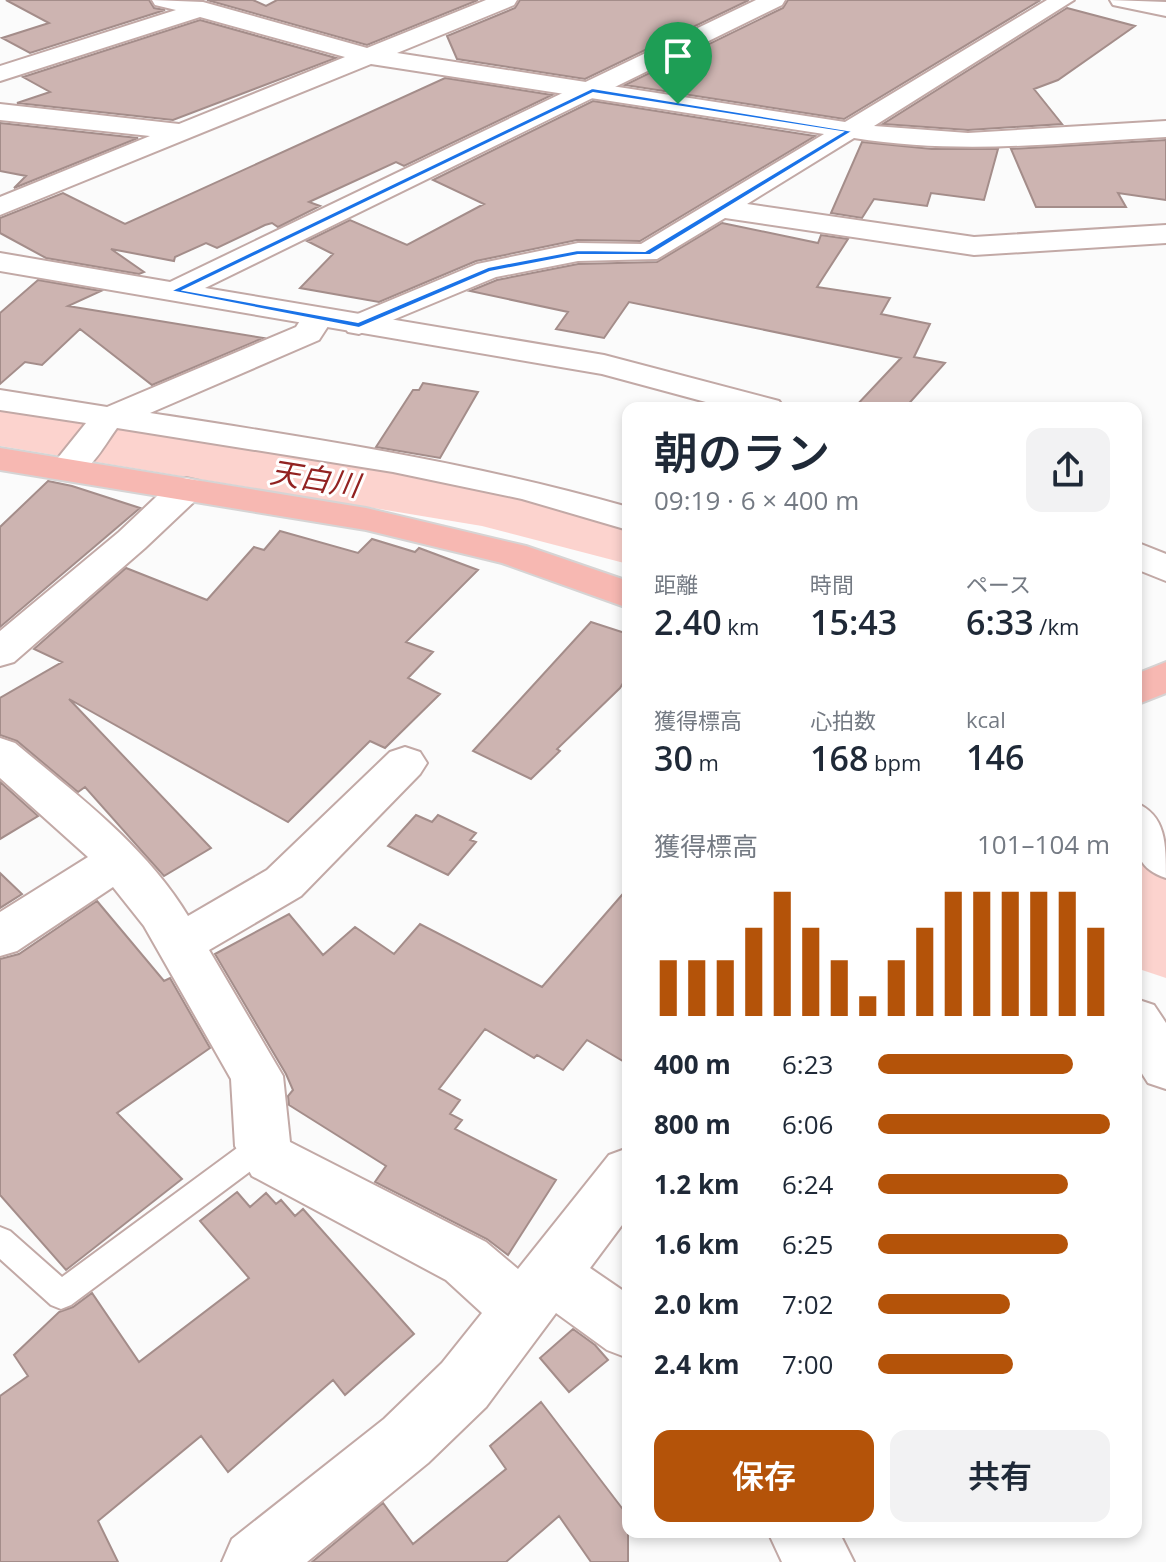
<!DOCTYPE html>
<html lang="ja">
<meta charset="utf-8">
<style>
:root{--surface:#fff;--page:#f2f2f3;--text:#1f2937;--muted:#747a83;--accent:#b45309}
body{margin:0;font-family:"Open Sans","Noto Sans JP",sans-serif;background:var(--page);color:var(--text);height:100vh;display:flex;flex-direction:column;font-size:30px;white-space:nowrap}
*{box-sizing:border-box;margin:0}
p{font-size:26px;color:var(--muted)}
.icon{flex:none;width:44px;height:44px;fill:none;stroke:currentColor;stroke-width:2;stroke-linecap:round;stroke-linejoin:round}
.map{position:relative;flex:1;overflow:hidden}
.side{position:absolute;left:622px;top:402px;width:520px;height:1136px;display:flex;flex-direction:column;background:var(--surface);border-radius:16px;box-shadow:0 4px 12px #0003}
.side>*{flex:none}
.pin{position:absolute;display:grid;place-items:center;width:68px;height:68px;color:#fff;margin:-82px -34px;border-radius:50% 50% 50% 0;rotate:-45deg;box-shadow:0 0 8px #0007}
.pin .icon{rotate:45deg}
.round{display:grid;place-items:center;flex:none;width:84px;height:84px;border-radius:16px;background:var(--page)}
.overview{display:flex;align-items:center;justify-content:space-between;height:136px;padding:0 32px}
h1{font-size:44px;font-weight:600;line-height:60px}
.stats{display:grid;grid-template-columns:repeat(3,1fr);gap:12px;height:136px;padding:8px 32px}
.stats div{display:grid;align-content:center}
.stats b{font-size:34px;font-weight:600}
.stats small{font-size:22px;font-weight:400}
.stats p{font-size:22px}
.chart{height:224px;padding:16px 32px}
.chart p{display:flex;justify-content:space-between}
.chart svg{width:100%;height:144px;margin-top:8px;stroke:var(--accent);stroke-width:6}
.action{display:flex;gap:16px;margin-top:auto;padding:16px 32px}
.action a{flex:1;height:92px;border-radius:16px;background:var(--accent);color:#fff;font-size:32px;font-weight:600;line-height:92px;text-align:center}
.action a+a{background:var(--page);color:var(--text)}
ul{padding:0 32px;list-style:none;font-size:26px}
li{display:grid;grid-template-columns:128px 96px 1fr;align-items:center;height:60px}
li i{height:20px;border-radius:10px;background:var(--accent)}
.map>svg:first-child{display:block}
</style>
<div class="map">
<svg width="1166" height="1562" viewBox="0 0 1166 1562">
<rect width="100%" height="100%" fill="#fbfbfb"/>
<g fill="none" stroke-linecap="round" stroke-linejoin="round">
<path fill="#fcd3ce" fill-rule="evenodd" d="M0,408L483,486L628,520V564L482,526L0,446Z
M1136,863L1166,873V978L1136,968Z"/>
</g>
<path fill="#cdb4b1" stroke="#a48d8a" stroke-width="2" d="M6,0H149L154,8L165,10L30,53L2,38L49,23Z
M207,0H253L266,6L277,0H478L367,45Z
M520,0H749L585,79L457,59L447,36L515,8Z
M788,0H1034L1039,1L844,119L625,85L783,8Z
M1067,8L1135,26L1058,80L1034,89L1062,124L968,130L883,124Z
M200,20L336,58L173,120L17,103L50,92L23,77Z
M445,78L552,95L404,166L396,162L309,202L320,206L278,227L272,223L265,225L217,248L206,243L175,257L174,261L111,249L144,272L139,274L46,258L0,233V218L63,193L125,224Z
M593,101L815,136L640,241L577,240L476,261L379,302L300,288L333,254L307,241L350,220L407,245L484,204L433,180Z
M0,123L138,138L14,188L26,176L0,171Z
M1166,140V200L1118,193L1126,207H1036L1011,149Z
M862,142L932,149H998L984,200L931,193L927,206L874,199L862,218L831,213Z
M722,223L818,243L821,235L848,239L817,287L890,298L881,314L930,324L914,357L945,363L905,408H854L901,358L629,302L604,338L556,329L568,312L470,291L497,280L578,264L657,262Z
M38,280L101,291L68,306L263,338L152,385L80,329L42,365L25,362L0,384V313Z
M423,383L478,392L440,458L376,447L413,390H419Z
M48,481L72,486L140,508L0,627V527Z
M280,531L358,553L372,539L415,552L419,548L478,570L406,642L433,652L408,678L440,694L385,748L370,741L288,822L69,699L211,848L164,876L85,787L78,792L17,741L0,735V698L62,662L34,649L126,568L207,600L254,547L264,550Z
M591,622L628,634V675L620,688L557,749L560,751L531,779L473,751Z
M0,782L38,816L0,839Z
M416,815L432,822L438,815L476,833L470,840L476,842L448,875L388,846Z
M0,873L22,894L0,908Z
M628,888V1064L587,1040L563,1070L537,1055L534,1058L485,1029L439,1089L460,1100L450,1114L462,1120L455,1129L556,1180L508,1255L487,1239L375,1182L386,1166L289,1105L288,1096L293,1090L286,1074L215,954L289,914L323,955L355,927L394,954L420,924L542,987Z
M97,901L164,981L170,978L210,1048L117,1113L182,1179L66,1270L0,1195V959L19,954Z
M237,1192L250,1207L266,1193L276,1204L281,1200L295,1216L303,1209L414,1334L345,1395L333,1380L228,1472L201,1436L98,1521L118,1562H0V1396L28,1376L14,1355L59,1312L73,1307L92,1293L139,1362L249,1278L200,1221Z
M573,1329L595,1345L608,1360L569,1392L540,1358Z
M541,1402L628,1516V1562H591L559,1516L506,1562H312L383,1503L413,1544L506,1469L490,1446Z"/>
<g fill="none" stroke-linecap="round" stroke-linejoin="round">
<g stroke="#c2a9a6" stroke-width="4">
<path id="service" d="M262,1134L272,1137L276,1146L272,1155L71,1305L61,1309L51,1305L0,1259V1227L10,1231L62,1277L252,1137Z"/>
</g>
<g stroke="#c2a9a6" stroke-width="4">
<path id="minor" d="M152,0L203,2L367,48L486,0H517L514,5L397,53L845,122L1047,0H1074L874,126L968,133L1166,121V137C1061,143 958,155 854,138L747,204L974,237L1166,225V243L974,255L725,218L657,259L578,261L496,277L359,334L348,332L343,325L348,318L477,264L578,243L641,244L824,134L371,64L0,215V197L150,136L0,120V104L179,124L345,57L200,17L0,81V66L176,10L155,5Z
M1110,0L1166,2V16L1113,5Z
M318,308L329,310L334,317L319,340L150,413C311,438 471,462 628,507V530L522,499L393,472L117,428C100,451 86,484 55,476L49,469L86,423L0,410V390L107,407L296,327L307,310Z
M186,478L199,481L204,489L199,497L145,548L14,662L0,666V631L119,532L173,481Z
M0,738L15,743C77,795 145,845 188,916L267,870L390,752L405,747L420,752L427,763L420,774L301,896L209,950L283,1076L290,1142L486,1242L518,1269L609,1155L628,1148V1217L590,1268L628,1294V1358L607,1350L556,1313L486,1407L428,1463L307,1562H222L232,1539L384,1419L442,1363L482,1313L446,1280L252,1176L235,1146L231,1079L144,926L113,887L17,951L0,956V912L88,857L0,778Z
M1136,803C1166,815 1166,844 1166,878C1128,866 1136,837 1136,803Z
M1136,999L1154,1005L1166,1023V1089L1148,1083L1136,1064Z
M768,1532H839L854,1562H782Z"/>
</g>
<g stroke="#c2a9a6" stroke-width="4">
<path id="tertiary" d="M756,0H785L782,5L205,288L604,355L779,401L784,408H728L602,374L0,271V253L170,282Z
M1136,542L1166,554V581L1136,569Z"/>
</g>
<g stroke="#d6d4d4" stroke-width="4">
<path id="primary" d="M0,448L366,508L526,546L628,581V608L502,563L366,530L0,470Z
M1166,662V693L1136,705V674Z"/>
</g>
<use href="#service" fill="#fff" fill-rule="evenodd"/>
<use href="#minor" fill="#fff" fill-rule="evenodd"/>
<use href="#tertiary" fill="#fff" fill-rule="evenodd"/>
<use href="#primary" fill="#f7b8b2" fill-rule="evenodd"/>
</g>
<path fill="#1a73e8" stroke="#fff" stroke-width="2" fill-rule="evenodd" d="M592,88L853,131L650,255H578L490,272L359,328L170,291ZM593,93L842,132L645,251L578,250L488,267L358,322L184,290Z"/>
<g text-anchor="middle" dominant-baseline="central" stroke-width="6" stroke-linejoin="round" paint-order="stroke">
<g font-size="30" font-style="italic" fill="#922221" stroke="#fff">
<text transform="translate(315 478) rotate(9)">天白川</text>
</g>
</g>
</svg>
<div class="pin" style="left:678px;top:104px;background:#1e9e55"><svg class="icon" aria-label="arrive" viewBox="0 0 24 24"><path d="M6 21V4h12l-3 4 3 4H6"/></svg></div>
<section class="side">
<div class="overview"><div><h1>朝のラン</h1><p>09:19 · 6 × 400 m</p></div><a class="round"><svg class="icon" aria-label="share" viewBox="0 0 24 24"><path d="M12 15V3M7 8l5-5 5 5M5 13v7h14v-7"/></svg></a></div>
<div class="stats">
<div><p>距離</p><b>2.40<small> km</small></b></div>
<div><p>時間</p><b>15:43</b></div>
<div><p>ペース</p><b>6:33<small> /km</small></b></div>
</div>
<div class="stats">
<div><p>獲得標高</p><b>30<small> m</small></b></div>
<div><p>心拍数</p><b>168<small> bpm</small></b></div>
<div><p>kcal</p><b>146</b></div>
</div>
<div class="chart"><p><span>獲得標高</span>101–104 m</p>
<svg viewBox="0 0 160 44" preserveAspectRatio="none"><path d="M5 44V27M15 44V27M25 44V27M35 44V17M45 44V6M55 44V17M65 44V27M75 44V38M85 44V27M95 44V17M105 44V6M115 44V6M125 44V6M135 44V6M145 44V6M155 44V17"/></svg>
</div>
<ul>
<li><b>400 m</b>6:23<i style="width:84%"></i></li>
<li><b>800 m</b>6:06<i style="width:100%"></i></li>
<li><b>1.2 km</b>6:24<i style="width:82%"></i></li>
<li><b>1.6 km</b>6:25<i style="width:82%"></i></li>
<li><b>2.0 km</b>7:02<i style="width:57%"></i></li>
<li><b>2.4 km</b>7:00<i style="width:58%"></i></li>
</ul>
<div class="action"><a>保存</a><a>共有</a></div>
</section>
</div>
